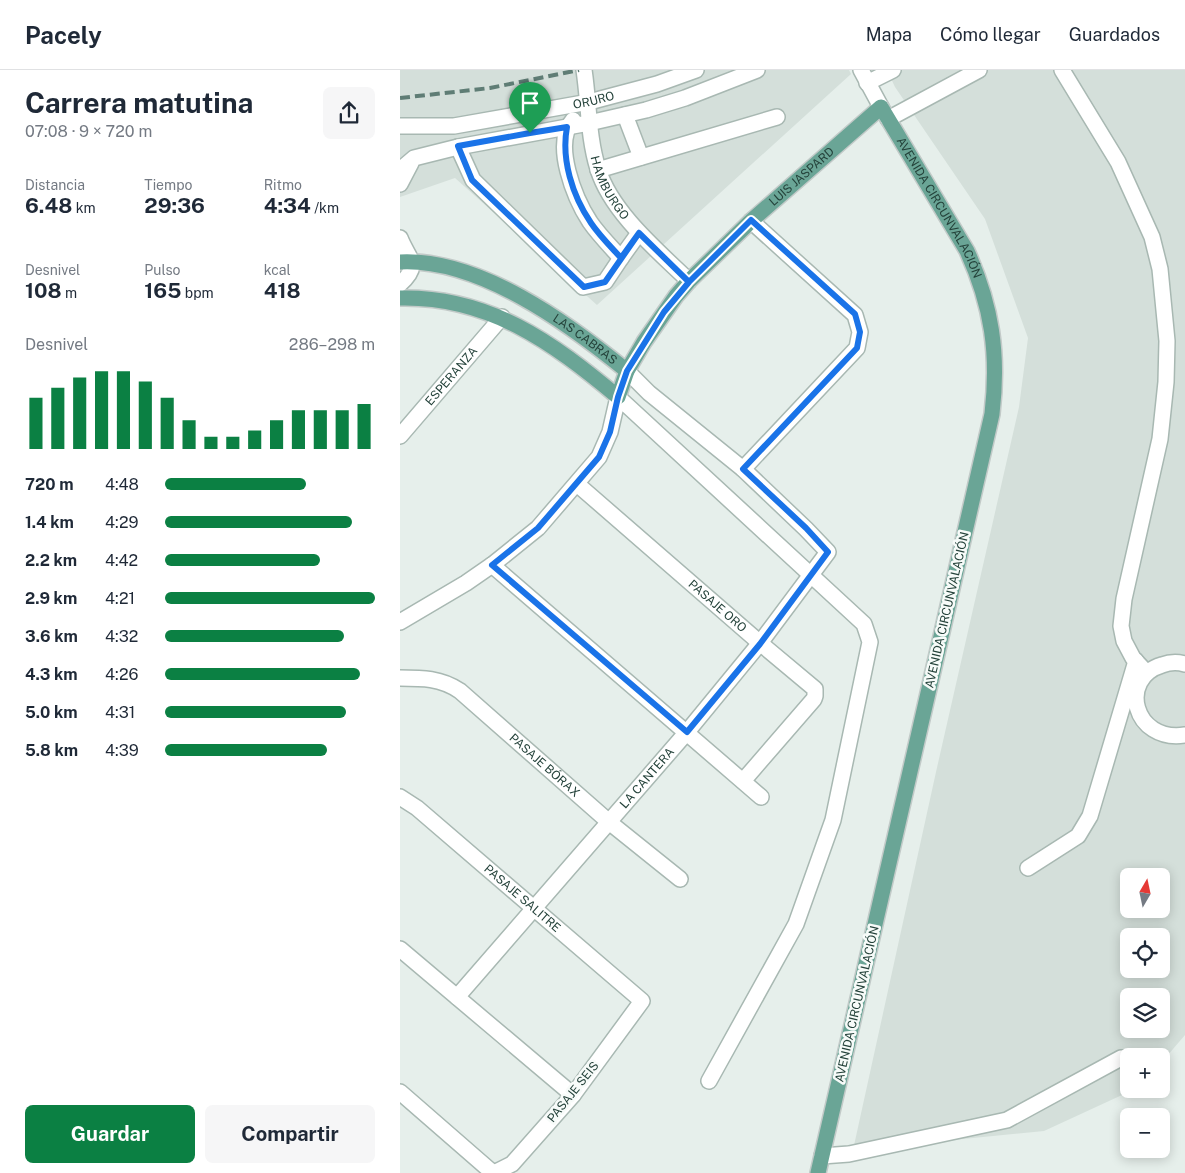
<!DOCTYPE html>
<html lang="es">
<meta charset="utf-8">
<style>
:root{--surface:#fff;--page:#f6f6f7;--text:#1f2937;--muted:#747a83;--line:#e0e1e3;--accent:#0b8043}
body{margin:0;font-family:"Public Sans",sans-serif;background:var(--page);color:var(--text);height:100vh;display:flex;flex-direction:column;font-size:19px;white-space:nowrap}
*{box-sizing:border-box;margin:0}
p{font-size:16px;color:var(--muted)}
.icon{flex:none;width:28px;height:28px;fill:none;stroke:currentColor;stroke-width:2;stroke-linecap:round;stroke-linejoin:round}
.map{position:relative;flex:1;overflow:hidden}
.details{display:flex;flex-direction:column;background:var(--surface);width:400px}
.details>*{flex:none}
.needle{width:32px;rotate:9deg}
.buttons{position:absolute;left:720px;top:798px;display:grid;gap:10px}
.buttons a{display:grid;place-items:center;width:50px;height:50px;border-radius:8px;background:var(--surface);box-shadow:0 2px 12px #0003;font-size:25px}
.pin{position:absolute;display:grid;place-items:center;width:42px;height:42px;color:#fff;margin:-51px -21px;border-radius:50% 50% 50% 0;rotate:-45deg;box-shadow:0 0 5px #0007}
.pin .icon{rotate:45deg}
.round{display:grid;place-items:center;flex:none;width:52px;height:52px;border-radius:8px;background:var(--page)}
.overview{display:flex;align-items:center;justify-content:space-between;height:85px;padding:0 25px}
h1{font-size:28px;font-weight:700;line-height:38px}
.metrics{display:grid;grid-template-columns:repeat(3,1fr);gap:8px;height:85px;padding:5px 25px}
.metrics div{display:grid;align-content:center}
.metrics b{font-size:21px;font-weight:700}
.metrics small{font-size:14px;font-weight:400}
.metrics p{font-size:14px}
.chart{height:140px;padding:10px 25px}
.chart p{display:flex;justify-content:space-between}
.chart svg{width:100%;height:90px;margin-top:5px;stroke:var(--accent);stroke-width:6}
.primary-button{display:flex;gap:10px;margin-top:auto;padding:10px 25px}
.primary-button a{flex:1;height:58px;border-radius:8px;background:var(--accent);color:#fff;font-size:20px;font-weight:700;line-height:58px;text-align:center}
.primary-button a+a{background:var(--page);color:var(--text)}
ul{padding:0 25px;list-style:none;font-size:16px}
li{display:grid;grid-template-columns:80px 60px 1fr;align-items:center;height:38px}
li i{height:12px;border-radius:6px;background:var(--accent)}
header{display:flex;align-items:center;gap:30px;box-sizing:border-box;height:70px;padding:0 25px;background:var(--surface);border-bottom:1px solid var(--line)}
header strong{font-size:24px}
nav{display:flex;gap:28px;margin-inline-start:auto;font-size:18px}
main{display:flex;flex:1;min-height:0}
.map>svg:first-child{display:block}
</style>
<header>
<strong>Pacely</strong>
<nav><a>Mapa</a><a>Cómo llegar</a><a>Guardados</a></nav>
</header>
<main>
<section class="details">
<div class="overview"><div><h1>Carrera matutina</h1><p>07:08 · 9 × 720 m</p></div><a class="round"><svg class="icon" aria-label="share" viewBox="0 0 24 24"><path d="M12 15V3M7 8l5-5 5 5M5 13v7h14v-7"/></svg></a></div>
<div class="metrics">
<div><p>Distancia</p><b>6.48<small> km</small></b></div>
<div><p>Tiempo</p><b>29:36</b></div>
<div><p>Ritmo</p><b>4:34<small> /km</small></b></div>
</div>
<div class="metrics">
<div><p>Desnivel</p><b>108<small> m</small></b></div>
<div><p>Pulso</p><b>165<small> bpm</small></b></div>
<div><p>kcal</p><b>418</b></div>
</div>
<div class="chart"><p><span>Desnivel</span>286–298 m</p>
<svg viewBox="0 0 160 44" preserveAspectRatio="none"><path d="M5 44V19M15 44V14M25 44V9M35 44V6M45 44V6M55 44V11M65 44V19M75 44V30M85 44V38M95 44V38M105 44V35M115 44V30M125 44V25M135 44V25M145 44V25M155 44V22"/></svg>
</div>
<ul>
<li><b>720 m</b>4:48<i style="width:67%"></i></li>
<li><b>1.4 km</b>4:29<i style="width:89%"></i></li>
<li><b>2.2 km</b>4:42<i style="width:74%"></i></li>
<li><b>2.9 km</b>4:21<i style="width:100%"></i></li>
<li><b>3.6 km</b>4:32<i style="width:85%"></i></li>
<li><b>4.3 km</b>4:26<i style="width:93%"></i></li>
<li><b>5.0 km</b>4:31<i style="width:86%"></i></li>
<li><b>5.8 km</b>4:39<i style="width:77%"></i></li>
</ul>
<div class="primary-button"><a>Guardar</a><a>Compartir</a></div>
</section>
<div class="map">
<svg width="785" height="1103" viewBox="0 0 785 1103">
<rect width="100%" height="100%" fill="#e6efeb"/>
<path fill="#d4dfda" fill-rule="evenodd" d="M0,0H449L451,4L197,235L55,108L0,127Z
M487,0H785V965L761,993V986H729V1019H735L644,1061L453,1080L536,702L619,337L628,268L585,149L495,17ZM729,806H761V839H729ZM729,866H761V899H729ZM729,926H761V959H729Z"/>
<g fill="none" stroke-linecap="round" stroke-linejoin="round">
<g stroke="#a8b8b2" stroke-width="18">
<g id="minor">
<path id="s1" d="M184,0C189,33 188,67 198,99C211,142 258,181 289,211"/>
<path d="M461,0L481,37"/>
<path d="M662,0L718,92L752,167L760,199L767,271L766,312L760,369L724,529L721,556L724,571L733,588L747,603"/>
<path d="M467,13L493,0"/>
<path d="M225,45L241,87"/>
<path d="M488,49L579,0"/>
<path d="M173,50C152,74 175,129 190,152C199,165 211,177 221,188L239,163"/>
<path id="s2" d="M0,56H54L189,32L257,14L296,0"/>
<path d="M58,77L73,110L183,217L205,212L221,188"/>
<path d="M0,100L14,88L58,77L189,53L246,40L285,28L357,0"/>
<path d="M198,100L377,47"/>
<path d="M0,114L11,93"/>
<path d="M0,168C8,189 22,194 0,214"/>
<path id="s3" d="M0,366L102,247"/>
<path d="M343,399L457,278L460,262L455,245L351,151"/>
<path id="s4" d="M177,414L360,573L415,619V626L414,629L343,711"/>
<path d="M92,495L361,727"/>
<path d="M0,552L66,513L92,495L138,458L199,387L210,362L218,327L464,554L470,572L433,750L396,854L309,1011"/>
<path d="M785,594C778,592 770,592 762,595C718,608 733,673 785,665"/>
<path id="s5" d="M0,608C22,608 41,608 60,621L209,752L280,809"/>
<path id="s6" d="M0,727L17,738L242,931L173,1025L112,1094L94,1103"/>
<path d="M628,798L678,766L690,746L736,591"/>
<path d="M0,879L173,1025"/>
<path id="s7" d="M57,927L287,662L360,573L428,482L406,459L343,399L249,323L227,301"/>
<path d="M0,1022L93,1103"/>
<path d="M422,1086L449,1084L607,1050L721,988"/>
</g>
</g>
<g stroke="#c2cac8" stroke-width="18">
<g id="major">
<path id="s8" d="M0,192C79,188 168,253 227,301"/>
<path id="s9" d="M0,228C89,226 152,272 218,327L227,301L244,272L276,226L289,211L351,151L481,37L567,181C592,236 599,284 592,344L418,1103"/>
</g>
</g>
<use href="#minor" stroke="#fff" stroke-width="15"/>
<use href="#major" stroke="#6aa596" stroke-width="15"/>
<path stroke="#5f7d75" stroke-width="4" stroke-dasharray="10 5" stroke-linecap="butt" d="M0,28L90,18L179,0"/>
</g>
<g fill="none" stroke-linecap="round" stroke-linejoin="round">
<g stroke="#fff" stroke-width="10">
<path id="route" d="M130,63L167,57C161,89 172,125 191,153C199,165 211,177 221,188L239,163L289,212L264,242L227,301L218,327L210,362L199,387L138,458L92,495L287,662L360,574L428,482L406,458L343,399L457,278L460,262L455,244L351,150L289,212L239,163L205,212L184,217L72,110L58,76L130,63"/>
</g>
<use href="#route" stroke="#1a73e8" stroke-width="6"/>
</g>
<g text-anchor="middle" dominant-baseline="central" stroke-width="5" stroke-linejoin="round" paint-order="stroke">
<g font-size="12" fill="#24423a" stroke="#f7fbf9">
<text stroke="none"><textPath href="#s2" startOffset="196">ORURO</textPath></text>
<text stroke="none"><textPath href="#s9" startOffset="536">LUIS JASPARD</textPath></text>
<text stroke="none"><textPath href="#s1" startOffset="122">HAMBURGO</textPath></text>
<text stroke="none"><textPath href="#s9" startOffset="758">AVENIDA CIRCUNVALACIÓN</textPath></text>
<text stroke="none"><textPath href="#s8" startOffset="204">LAS CABRAS</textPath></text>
<text stroke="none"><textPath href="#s3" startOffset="79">ESPERANZA</textPath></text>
<text stroke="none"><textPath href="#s4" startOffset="186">PASAJE ORO</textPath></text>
<text transform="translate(547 540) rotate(-77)">AVENIDA CIRCUNVALACIÓN</text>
<text stroke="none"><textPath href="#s5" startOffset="175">PASAJE BÓRAX</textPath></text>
<text stroke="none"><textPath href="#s7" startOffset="290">LA CANTERA</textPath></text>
<text stroke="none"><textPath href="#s6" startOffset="159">PASAJE SALITRE</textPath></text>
<text transform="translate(457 934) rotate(-77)">AVENIDA CIRCUNVALACIÓN</text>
<text transform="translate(173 1022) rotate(-51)">PASAJE SEIS</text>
</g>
</g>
</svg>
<div class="buttons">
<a><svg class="needle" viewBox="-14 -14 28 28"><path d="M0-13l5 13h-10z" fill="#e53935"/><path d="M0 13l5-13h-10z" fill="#747a83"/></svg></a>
<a><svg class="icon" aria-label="locate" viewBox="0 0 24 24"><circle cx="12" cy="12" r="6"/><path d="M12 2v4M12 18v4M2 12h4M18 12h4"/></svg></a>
<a><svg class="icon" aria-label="layers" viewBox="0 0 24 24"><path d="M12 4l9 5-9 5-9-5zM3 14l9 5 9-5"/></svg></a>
<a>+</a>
<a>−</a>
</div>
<div class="pin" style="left:130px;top:63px;background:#1e9e55"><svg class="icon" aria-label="arrive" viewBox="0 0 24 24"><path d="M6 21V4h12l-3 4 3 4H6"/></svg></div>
</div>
</main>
